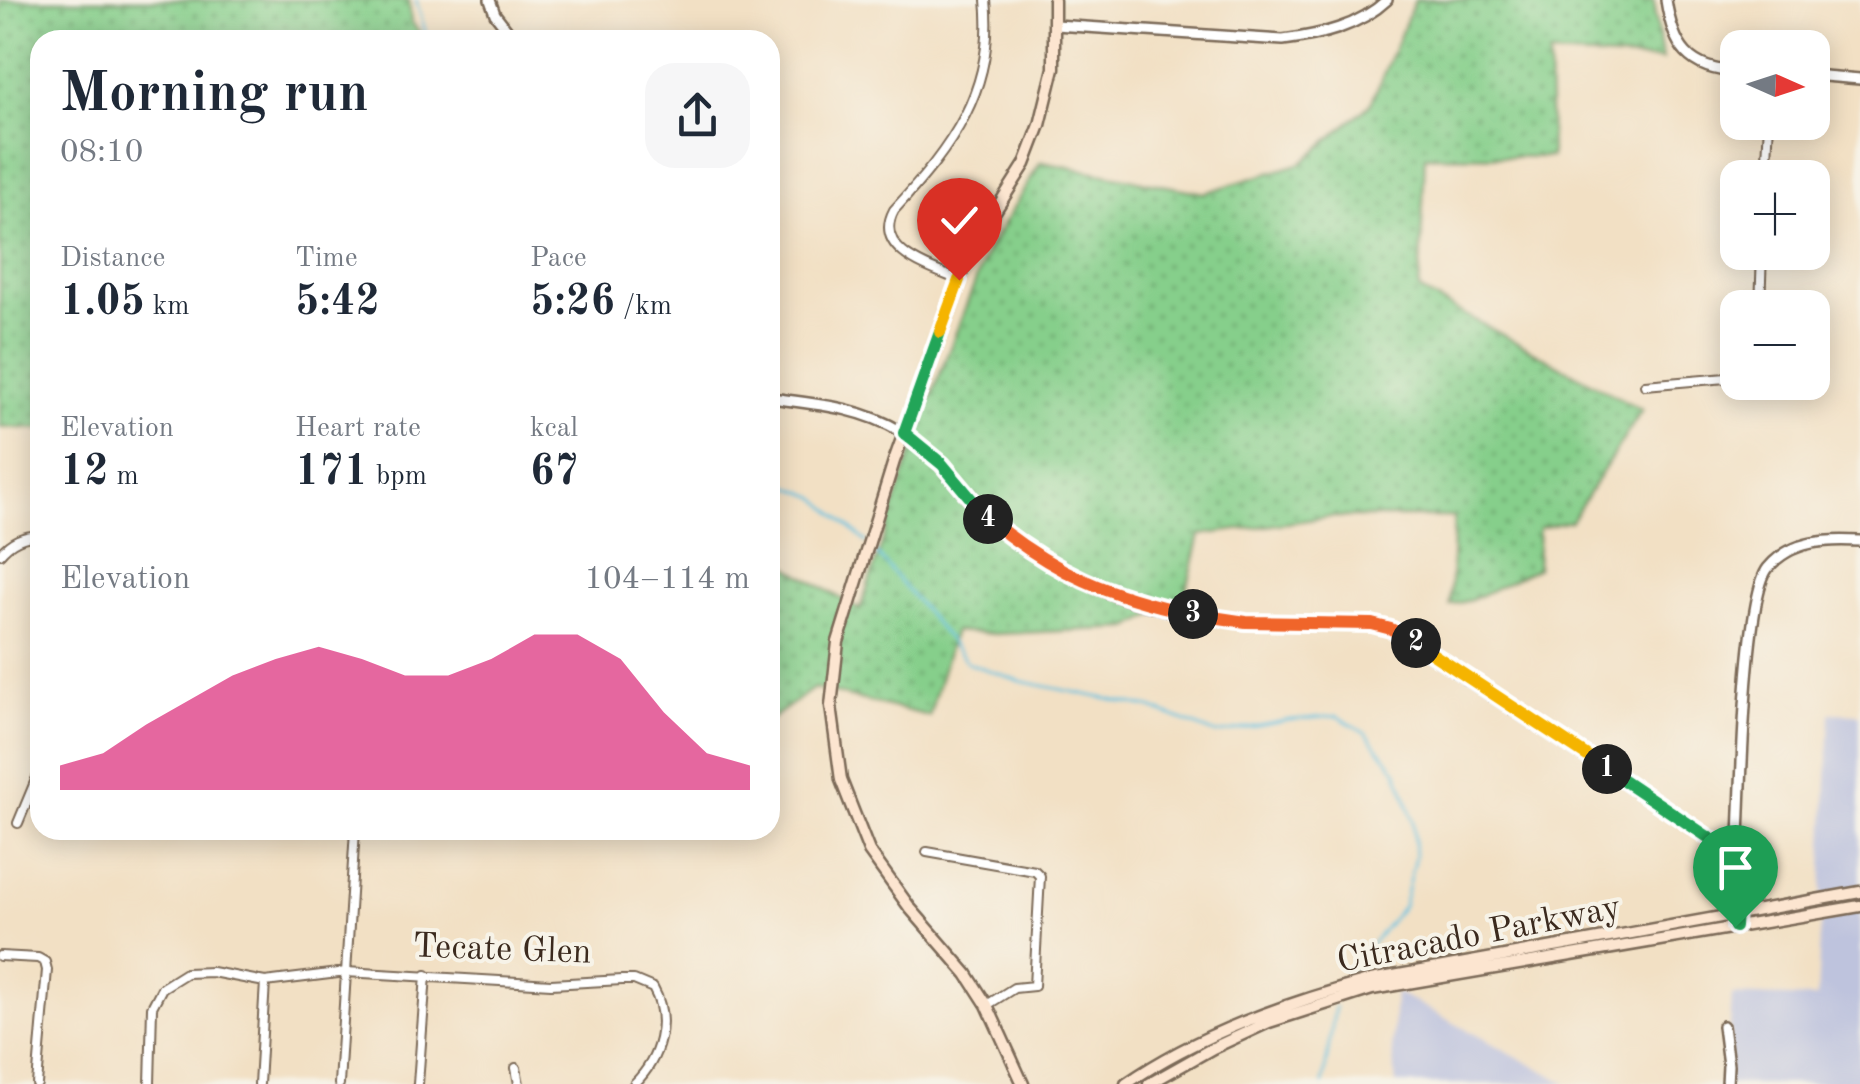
<!DOCTYPE html>
<meta charset="utf-8">
<style>
:root{--surface:#fff;--page:#f6f6f7;--text:#1f2937;--muted:#747a83;--accent:#db2777}
body{margin:0;font-family:"Old Standard TT",serif;background:var(--page);color:var(--text);height:100vh;display:flex;flex-direction:column;font-size:38px;white-space:nowrap}
*{box-sizing:border-box;margin:0}
p{font-size:32px;color:var(--muted)}
.icon{flex:none;width:55px;height:55px;fill:none;stroke:currentColor;stroke-width:2;stroke-linecap:round;stroke-linejoin:round}
.map{position:relative;flex:1;overflow:hidden}
.side{position:absolute;left:30px;top:30px;width:750px;height:810px;display:flex;flex-direction:column;background:var(--surface);border-radius:30px;box-shadow:0 5px 25px #0003}
.side>*{flex:none}
.needle{width:65px;rotate:93deg}
.controls{position:absolute;left:1720px;top:30px;display:grid;gap:20px}
.controls a{display:grid;place-items:center;width:110px;height:110px;border-radius:20px;background:var(--surface);box-shadow:0 5px 25px #0003;font-size:50px}
.pin{position:absolute;display:grid;place-items:center;width:85px;height:85px;color:#fff;margin:-102px -42px;border-radius:50% 50% 50% 0;rotate:-45deg;box-shadow:0 0 10px #0007}
.pin .icon{rotate:45deg}
.km{position:absolute;width:50px;height:50px;margin:-25px;border-radius:50%;background:#222;color:#fff;font-size:28px;line-height:50px;text-align:center}
.round{display:grid;place-items:center;flex:none;width:105px;height:105px;border-radius:30px;background:var(--page)}
.head{display:flex;align-items:center;justify-content:space-between;height:170px;padding:0 30px}
h1{font-size:55px;font-weight:700;line-height:75px}
.stats{display:grid;grid-template-columns:repeat(3,1fr);gap:15px;height:170px;padding:10px 30px}
.stats div{display:grid;align-content:center}
.stats b{font-size:42px;font-weight:700}
.stats small{font-size:28px;font-weight:400}
.stats p{font-size:28px}
.chart{height:280px;padding:20px 30px}
.chart p{display:flex;justify-content:space-between}
.chart svg{width:100%;height:180px;margin-top:10px;fill:var(--accent);opacity:.7}
.map>svg:first-child{display:block}
</style>
<div class="map">
<svg width="1860" height="1084" viewBox="0 0 1860 1084">
<defs>
<pattern id="grass-dots" width="8" height="8" patternUnits="userSpaceOnUse" patternTransform="scale(2.5)"><rect width="8" height="8" fill="#86cf8b"/><path d="M2 2h.1M6 6h.1" fill="none" stroke="#6fa871" stroke-width="1.8" stroke-linecap="round"/></pattern>
</defs>
<rect width="100%" height="100%" fill="#f7f3e8"/>
<filter id="ink" filterUnits="userSpaceOnUse"><feTurbulence type="fractalNoise" baseFrequency=".01" numOctaves="2"/><feDisplacementMap in="SourceGraphic" scale="20" xChannelSelector="R" yChannelSelector="G"/><feConvolveMatrix kernelMatrix="1 2 1 2 8 2 1 2 1" color-interpolation-filters="sRGB"/></filter>
<filter id="wash" filterUnits="userSpaceOnUse"><feTurbulence type="fractalNoise" baseFrequency=".0048" numOctaves="4" result="noise"/><feDisplacementMap in="SourceGraphic" scale="40" xChannelSelector="R" yChannelSelector="G"/><feGaussianBlur stdDeviation="2.25" result="paint"/><feColorMatrix in="noise" values="0 0 0 0 0 0 0 0 0 0 0 0 0 0 0 0 0 1.4 0 .05"/><feComposite in="paint" operator="in"/></filter>
<g filter="url(#wash)">
<rect width="100%" height="100%" fill="#f2e0c4"/>
<path fill="#bec3dd" d="M1830,713L1860,714V1084H1727L1732,995L1817,998Z
M1395,992L1413,1001L1568,1084H1396L1392,1051Z"/>
<path fill="url(#grass-dots)" stroke="#607c54" stroke-width="2.5" d="M0,0H409L411,22L426,40H40V429L0,427Z
M1415,0H1654L1662,60L1549,55L1551,157L1425,156L1419,290L1642,410L1571,521L1539,528L1537,568L1471,600L1450,605L1454,517H1329L1200,535L1185,597L1129,628L995,634L954,631L929,716L814,688L770,720V556L860,610L924,416L987,251L1041,162L1204,193L1302,163L1371,103Z"/>
<g fill="none" stroke-linecap="round" stroke-linejoin="round">
<path stroke="#62c1e0" stroke-width="2.5" d="M416,0L428,40
M770,479L816,497L866,542
M872,548L968,663L1020,681L1151,708L1217,734L1289,720L1337,716L1366,733L1397,771L1413,820L1415,856L1403,906L1364,953L1348,982
M1323,1084L1335,1007"/>
</g>
</g>
<g filter="url(#ink)">
<g fill="none" stroke-linecap="round" stroke-linejoin="round">
<g stroke="#7b6a58" stroke-width="12">
<path id="minor" d="M1766,178L1769,122
M959,280C930,268 872,251 894,210C951,148 996,89 986,0
M1760,308L1762,252
M1645,385L1738,377
M0,554C11,541 23,536 40,535
M18,823L40,770
M927,852L1035,871L1040,876L1034,986L1014,988L987,1005
M0,956L38,958L45,962L47,970L37,1084
M516,1068L519,1084
M150,1084L152,1007L162,988L186,973L212,972L265,982L346,972L551,984L622,980H634L653,988C671,1020 660,1059 634,1084
M259,1084L265,982
M339,1084L355,830
M418,1084L426,975"/>
</g>
<g stroke="#7b6a58" stroke-width="14">
<path id="tertiary" d="M490,0L495,14L515,40
M1666,0C1673,47 1688,70 1738,72
M1055,25L1283,40C1321,35 1358,27 1387,0
M1812,75L1860,79
M770,398C816,404 861,407 902,432C939,454 957,491 987,519C1018,547 1059,571 1097,588C1151,612 1226,623 1285,624C1319,625 1358,616 1391,629L1739,858
M1736,917C1740,857 1741,602 1768,568C1791,540 1828,539 1860,541
M1723,1026L1728,1065L1727,1084"/>
</g>
<g stroke="#7b6a58" stroke-width="15">
<path id="secondary" d="M1023,1084L987,1005L967,974L910,908L869,851L841,780L831,706L838,642L894,461L963,269L983,230L1025,164L1040,125L1054,68V0
M1126,1084C1198,1034 1287,1003 1371,980L1860,892
M1149,1084L1213,1048L1269,1022L1372,989L1860,906"/>
</g>
<use href="#minor" stroke="#fff" stroke-width="8"/>
<use href="#tertiary" stroke="#fff" stroke-width="9"/>
<use href="#secondary" stroke="#fce5d0" stroke-width="10"/>
</g>
</g>
<g fill="none" stroke-linecap="round" stroke-linejoin="round" filter="url(#ink)">
<g stroke="#fff" stroke-width="20">
<path id="split-1" d="M1607,769L1739,858L1735,927"/>
</g>
<g stroke="#fff" stroke-width="20">
<path id="split-2" d="M1416,643L1607,769"/>
</g>
<g stroke="#fff" stroke-width="20">
<path id="split-3" d="M1193,614L1246,622L1372,624L1391,629L1416,643"/>
</g>
<g stroke="#fff" stroke-width="20">
<path id="split-4" d="M988,519C1055,574 1109,596 1193,614"/>
</g>
<g stroke="#fff" stroke-width="20">
<path id="split-5" d="M940,332L904,433L942,464L988,519"/>
</g>
<g stroke="#fff" stroke-width="20">
<path id="split-6" d="M940,332L959,280"/>
</g>
<use href="#split-1" stroke="#22a559" stroke-width="12"/>
<use href="#split-2" stroke="#f5b400" stroke-width="12"/>
<use href="#split-3" stroke="#f0652b" stroke-width="12"/>
<use href="#split-4" stroke="#f0652b" stroke-width="12"/>
<use href="#split-5" stroke="#22a559" stroke-width="12"/>
<use href="#split-6" stroke="#f5b400" stroke-width="12"/>
</g>
<g text-anchor="middle" dominant-baseline="central" stroke-width="8" stroke-linejoin="round" paint-order="stroke">
<g font-size="35" fill="#3b2a1e" stroke="#f7f3e8">
<text transform="translate(1479 935) rotate(-11)">Citracado Parkway</text>
<text transform="translate(502 950) rotate(2)">Tecate Glen</text>
</g>
</g>
</svg>
<div class="controls">
<a><svg class="needle" viewBox="-14 -14 28 28"><path d="M0-13l5 13h-10z" fill="#e53935"/><path d="M0 13l5-13h-10z" fill="#747a83"/></svg></a>
<a>+</a>
<a>−</a>
</div>
<div class="pin" style="left:1735px;top:927px;background:#1e9e55"><svg class="icon" aria-label="arrive" viewBox="0 0 24 24"><path d="M6 21V4h12l-3 4 3 4H6"/></svg></div>
<div class="pin" style="left:959px;top:280px;background:#d93025"><svg class="icon" aria-label="check" viewBox="0 0 24 24"><path d="M5 12l5 5 9-10"/></svg></div>
<b class="km" style="left:1607px;top:769px">1</b>
<b class="km" style="left:1416px;top:643px">2</b>
<b class="km" style="left:1193px;top:614px">3</b>
<b class="km" style="left:988px;top:519px">4</b>
<section class="side">
<div class="head"><div><h1>Morning run</h1><p>08:10</p></div><a class="round"><svg class="icon" aria-label="share" viewBox="0 0 24 24"><path d="M12 15V3M7 8l5-5 5 5M5 13v7h14v-7"/></svg></a></div>
<div class="stats">
<div><p>Distance</p><b>1.05<small> km</small></b></div>
<div><p>Time</p><b>5:42</b></div>
<div><p>Pace</p><b>5:26<small> /km</small></b></div>
</div>
<div class="stats">
<div><p>Elevation</p><b>12<small> m</small></b></div>
<div><p>Heart rate</p><b>171<small> bpm</small></b></div>
<div><p>kcal</p><b>67</b></div>
</div>
<div class="chart"><p><span>Elevation</span>104–114 m</p>
<svg viewBox="0 0 160 44" preserveAspectRatio="none"><path d="M0 44V38L10 35L20 28L30 22L40 16L50 12L60 9L70 12L80 16L90 16L100 12L110 6L120 6L130 12L140 25L150 35L160 38V44z"/></svg>
</div>
</section>
</div>
